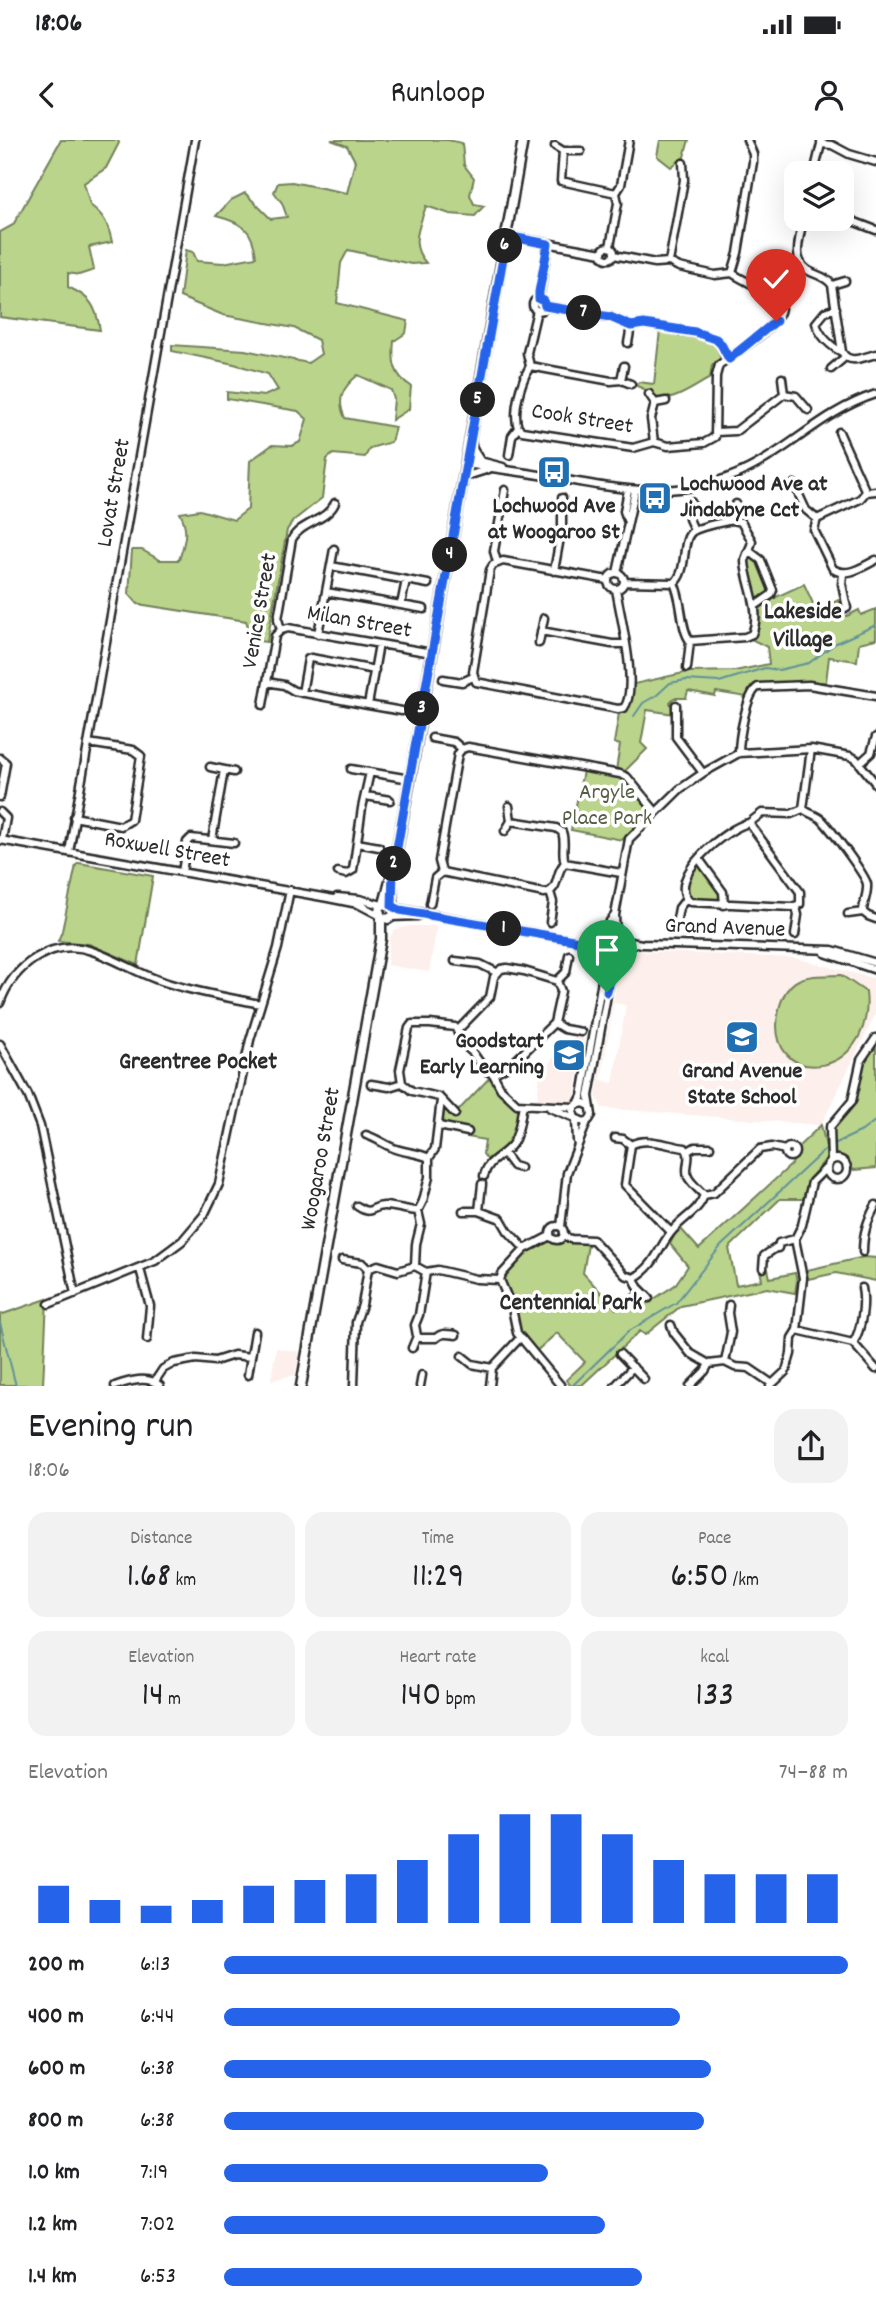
<!DOCTYPE html>
<meta charset="utf-8">
<style>
:root{--surface:#fff;--page:#f2f2f2;--text:#202124;--muted:#757577;--accent:#2563eb}
body{margin:0;font-family:Dekko,sans-serif;background:var(--page);color:var(--text);height:100vh;display:flex;flex-direction:column;font-size:26px;white-space:nowrap}
*{box-sizing:border-box;margin:0}
p{font-size:23px;color:var(--muted)}
.icon{flex:none;width:38px;height:38px;fill:none;stroke:currentColor;stroke-width:2;stroke-linecap:round;stroke-linejoin:round}
.map{position:relative;height:1246px;overflow:hidden}
.side{display:flex;flex-direction:column;background:var(--surface);flex:1}
.side>*{flex:none}
.tools{position:absolute;left:784px;top:21px;display:grid;gap:14px}
.tools a{display:grid;place-items:center;width:70px;height:70px;border-radius:14px;background:var(--surface);box-shadow:0 7px 28px #0002;font-size:35px}
.pin{position:absolute;display:grid;place-items:center;width:60px;height:60px;color:#fff;margin:-72px -30px;border-radius:50% 50% 50% 0;rotate:-45deg;box-shadow:0 0 7px #0007}
.pin .icon{rotate:45deg}
.km{position:absolute;width:35px;height:35px;margin:-18px;border-radius:50%;background:#222;color:#fff;font-size:19px;line-height:35px;text-align:center}
.round{display:grid;place-items:center;flex:none;width:74px;height:74px;border-radius:21px;background:var(--page)}
.headline{display:flex;align-items:center;justify-content:space-between;height:119px;padding:0 28px}
h1{font-size:38px;font-weight:600;line-height:52px}
.metrics{display:grid;grid-template-columns:repeat(3,1fr);gap:10px;height:119px;padding:7px 28px}
.metrics div{display:grid;align-content:center;border-radius:18px;background:var(--page);text-align:center}
.metrics b{font-size:35px;font-weight:600}
.metrics small{font-size:19px;font-weight:400}
.metrics p{font-size:19px}
.chart{height:196px;padding:14px 28px}
.chart p{display:flex;justify-content:space-between}
.chart svg{width:100%;height:126px;margin-top:7px;stroke:var(--accent);stroke-width:6}
ul{padding:0 28px;list-style:none;font-size:23px}
li{display:grid;grid-template-columns:112px 84px 1fr;align-items:center;height:52px}
li i{height:18px;border-radius:9px;background:var(--accent)}
.status{display:flex;justify-content:space-between;align-items:center;height:49px;padding:0 35px;background:var(--surface);direction:ltr}
.status svg{height:19px;fill:currentColor}
header{display:flex;justify-content:space-between;align-items:center;height:91px;padding:0 28px;background:var(--surface);font-size:32px;font-weight:600}
.map>svg:first-child{display:block}
</style>
<div class="status"><b>18:06</b><svg viewBox="0 0 49 12"><path d="M0 12V9h3v3zM5 12V6h3v6zM10 12V3h3v9zM15 12V0h3v12zM26 1h20v11H26zM47 4h2v5h-2z"/></svg></div>
<header><svg class="icon" aria-label="back" viewBox="0 0 24 24"><path d="M15 5l-7 7 7 7"/></svg>Runloop<svg class="icon" aria-label="person" viewBox="0 0 24 24"><circle cx="12" cy="8" r="4"/><path d="M4 21q1-7 8-7t8 7"/></svg></header>
<div class="map">
<svg width="876" height="1246" viewBox="0 0 876 1246">
<rect width="100%" height="100%" fill="#fff"/>
<filter id="ink" filterUnits="userSpaceOnUse"><feTurbulence type="fractalNoise" baseFrequency=".0143" numOctaves="2"/><feDisplacementMap in="SourceGraphic" scale="14" xChannelSelector="R" yChannelSelector="G"/><feConvolveMatrix kernelMatrix="1 2 1 2 8 2 1 2 1" color-interpolation-filters="sRGB"/></filter>
<g filter="url(#ink)">
<path fill="#fdefeb" fill-rule="evenodd" d="M409,786H437L429,832L387,825L390,797L394,790Z
M635,811L795,818L876,839V873L821,985L602,968L596,956L622,814ZM614,863L626,865L613,943L601,940Z
M574,897L584,899L574,962L571,965L537,963L540,932Z
M276,1208L299,1212L295,1235L271,1240Z"/>
<path fill="#bad48b" stroke="#72805b" stroke-width="2" d="M61,0H118L119,3L106,28L84,43L90,65C105,76 108,84 112,102L89,107L94,130L79,135L68,133V147C90,157 96,165 100,190L0,177V92L13,85Z
M331,0H448L462,3L464,25L474,38L470,55L474,64L484,66L475,76L450,74L426,66C419,89 409,104 426,123L411,124L348,110L341,123L337,163L408,181L406,193L394,201C392,221 393,235 411,246L409,269L392,280L394,259L391,250L358,235C343,247 336,259 345,278L395,287L391,302L370,308L365,317L333,314L327,319L322,358L293,381L287,390L267,502L253,500L246,481L138,464L129,454L132,410H142L160,420H179C185,402 189,389 180,373L200,370L234,380L248,369L250,321L272,305L292,306L300,302L307,279L298,271L227,259V252L264,256L278,250L268,234L234,224L172,211V205L245,210L308,223L321,214L318,200L294,188L223,175L180,157L186,110L193,112L197,121L223,123L256,117C253,89 243,83 216,76L231,60L245,53L271,79L287,77L282,63L274,52L278,43L292,42L347,53L355,21L347,6Z
M660,0H689L684,17L671,27L657,16Z
M660,190L702,198L716,206L721,219L712,225L710,238C695,246 673,263 655,259L654,254L635,245L639,242L654,244Z
M749,411L758,416L773,450L755,466L746,416Z
M804,444L816,470L839,460L843,475L847,476L859,470L861,475L876,469V499L859,503L857,521L829,517L826,542L757,543L751,547L746,557L716,552L715,556L688,551L686,558H674L670,562L674,574L647,570L641,603L647,609L625,631L616,630L620,605L614,603L619,573C633,569 632,557 634,544L688,532L735,531L769,524L767,507L751,499C762,493 759,480 759,469L778,456Z
M583,631L623,638L652,671L622,700L571,690Z
M699,719L723,752L724,765L686,759L687,734Z
M79,723L153,736L138,825L89,804L58,801L62,791L76,725Z
M841,835L866,852C876,942 761,952 779,869C788,833 809,836 841,835Z
M876,898V1028L854,1030L833,1011L832,983L848,967L858,928Z
M493,934C502,947 507,962 523,965C520,981 519,1004 504,1014C500,1017 494,1019 490,1023L483,1014L485,1000L467,997L468,992L439,986L441,960L455,974Z
M821,985L828,1016L808,1041L803,1059H780L729,1108L736,1145L762,1140L760,1130L768,1129L770,1138L795,1133L797,1141L795,1153L767,1148L681,1166L645,1195L640,1191L582,1245L571,1246L566,1240L585,1222L557,1193L534,1213C518,1196 519,1192 512,1170C509,1161 503,1153 502,1144C499,1123 535,1104 550,1096L555,1099L563,1096L589,1099L583,1133L616,1169L636,1151L648,1163L675,1145L688,1126L670,1104L675,1094L681,1089L699,1109L792,1024L798,1007Z
M864,1117L876,1118V1141L836,1133L808,1139L807,1130Z
M47,1159L43,1245H0V1175Z"/>
<g fill="none" stroke-linecap="round" stroke-linejoin="round">
<path stroke="#619198" stroke-width="2" d="M634,576L643,563L657,555L670,543L686,540L719,542L765,528L779,530L800,525L809,523L836,503L876,485
M834,1004L862,991L876,980
M0,1183L16,1246
M573,1245L629,1191L676,1163L721,1106L829,1006"/>
<g stroke="#2b2b2b" stroke-width="11">
<path id="minor" d="M821,0V4L832,5L849,14L876,22
M555,6L563,11H581
M563,11L561,41L616,53
M814,33L821,4
M842,77L876,90
M803,79C800,100 789,123 813,133C820,136 827,138 832,145L842,212C849,225 864,217 876,214
M507,96L602,113
M602 113a6 6 0 1 1 12 0a6 6 0 1 1-12 0Z
M610,107L618,63L616,53L621,45L629,0
M669,122L684,40L683,23
M732,133L738,113L753,22V14L747,0
M832,145L845,141
M539,159L548,104
M533 165a6 6 0 1 1 12 0a6 6 0 1 1-12 0Z
M545,166L610,177L631,186L644,184L695,193L716,199L721,204L729,219
M836,168L825,172L816,183C819,195 831,207 842,212
M537,170L527,213L530,226L611,241L621,240L631,244
M628,203L631,186
M530,226C521,242 512,270 518,288L522,291L633,308L654,302L668,306L704,303L715,297L716,236L719,225C734,213 781,187 781,167C769,149 748,144 732,133L715,135L679,127L669,122L655,123L614,115
M831,229L845,217
M782,238L784,254
M621,240L624,226
M649,254L655,263L666,261
M716,292L736,291L784,254L796,256L808,270
M839,292L866,352
M471,301L473,309L480,320
M654,302L651,279L655,263
M509,315L512,296L518,288
M468,318L503,327
M467,324C493,329 519,331 545,336C617,349 679,363 748,329C794,306 824,271 876,254
M464,337L489,329
M794,344L806,370L817,379
M876,351L866,352L860,359L817,379L814,390L833,429C847,438 862,427 876,420
M691,362L689,379L694,390
M627,380L624,371L628,350
M732,380L741,382L752,401C751,409 745,414 745,422C747,447 762,470 752,494L745,497L690,501C680,488 683,461 674,443C689,431 680,399 693,391C704,385 721,383 732,380Z
M736,380V364
M749,411L761,420L773,450L771,455L755,466
M497,422L494,411L505,350
M331,426L428,444
M554,431L562,387V358
M617,433L635,351
M608 441a8 8 0 1 1 16 0a8 8 0 1 1-16 0Z
M843,434L842,444L847,468
M608,440L503,421L493,425L490,430L473,532L476,542L618,569L624,568C639,548 620,475 616,449
M624,442L674,443
M326,452L424,469
M401,465L406,440
M281,490L288,488L432,513
M541,491L612,504H625
M318,494L334,409
M539,503L544,478
M687,528L690,501
M443,539L462,542L473,537
M267,542L284,545L294,551L368,565L379,504
M302,553L308,519L311,518L375,530
M263,565L275,496L281,490L278,479L292,399C301,382 327,381 335,363
M368,565L402,571
M676,565V597L703,633
M432,598L454,602L462,609
M811,609L803,669C809,674 817,675 822,680C830,688 866,736 867,744C868,754 863,762 863,772L868,776L876,779
M739,613C739,599 746,554 758,547L809,545L876,556
M0,618L6,623L0,657
M860,623L871,613L876,597
M210,627L234,632
M351,629L410,639
M366,656L390,660
M0,672L6,678L2,700
M74,677L121,686L131,680L141,616L133,610L88,603
M511,681L556,688L562,692C566,703 561,712 565,723
M749,683L800,752V764L792,767L690,762C664,738 727,687 749,683Z
M749,683L762,673L791,674L803,669
M505,691L511,681L509,666
M0,700L328,758L358,764L379,775
M212,700L224,630
M357,703L379,707
M69,712L195,0
M699,719L723,752L724,765
M182,732L187,702L191,698L234,703
M338,732L346,734L353,730L362,668L370,632
M621,733L565,723C554,732 561,751 544,753L442,732L439,721L458,614L462,609L468,607L620,634L627,637L656,672
M337,757L359,759L382,765
M430,764L435,738L442,732
M394,768L579,801L603,808L609,812L633,805
M848,774L863,772
M392,777L418,776
M550,782L553,762L550,752
M675,789L679,768L686,759
M795,795L798,775L796,767
M607,797L610,781L615,775
M616,798L615,775L629,699L680,649L703,633L739,613L811,609L850,616L856,619L876,644
M618,800L642,804L832,810L876,823
M589,801L611,796L618,800
M825,813L876,830
M455,821L480,824L496,832
M557,841L566,832L569,815
M0,863C13,826 52,797 92,811C116,819 137,833 161,841C193,852 227,857 260,864
M554,883L564,889L581,892
M458,890L490,857L494,837L501,829L507,828L524,831L557,841L561,851L554,883L513,923L493,934
M0,904L28,955L40,986L75,1154
M371,944L389,947L402,943
M578,964L582,956L607,811
M590,966L584,963L576,965L573,971L575,978L584,982L589,980L592,975L589,956L615,810
M550,968L575,978
M455,974L439,957L412,951L402,943L400,930L409,888L412,884H430L455,887L464,905L473,913L485,930L493,934L501,949L517,964L574,967
M576,980L577,1001
M439,986L468,992
M366,995C376,998 382,1003 391,1007C403,1013 417,1012 429,1018
M615,998L623,999L631,1005
M785 1012a5 5 0 1 1 10 0a5 5 0 1 1-10 0Z
M688,1011L695,1007H710
M504,1014L513,1026L520,1028
M827 1029a10 10 0 1 1 20 0a10 10 0 1 1-20 0Z
M831,1020L830,987L852,961L861,920L876,898
M484,1036C488,1018 504,1017 513,1003C520,992 520,978 523,965
M482,1044L479,1071L501,1079L508,1091L525,1109
M704,1055L714,1053L760,1009L772,1007L785,1010
M357,1066C372,1076 369,1067 383,1066C391,1065 408,1071 418,1071
M463,1071H479
M550 1093a7 7 0 1 1 14 0a7 7 0 1 1-14 0Z
M561,1087L567,1033L587,982
M671,1092L625,1045L631,1005C647,996 668,1006 685,1008C693,1017 684,1026 688,1037C691,1043 699,1050 704,1055
M550,1096L525,1109L502,1134L500,1140L512,1168L517,1193L561,1246
M563,1096L571,1099L593,1100L625,1135L634,1138C658,1124 658,1106 674,1089C684,1077 699,1071 704,1055
M778,1108L779,1103L795,1099
M863,1112C863,1094 867,1081 876,1065
M342,1120L362,1123L368,1129
M415,1126L416,1104L421,1084L418,1071L423,1061L429,1037V1018L435,1009L441,960
M763,1128L764,1116L777,1107
M140,1129L150,1166L147,1199
M634,1138L638,1147L649,1158
M49,1164L155,1121L182,1101L204,1075L219,1044L250,900L278,808L290,750
M671,1185L674,1193L690,1213L709,1224L725,1222L735,1227L749,1228L771,1243
M797,1190L853,1203L876,1229
M417,1196L420,1198H436C442,1192 448,1194 456,1195
M853,1203C862,1189 865,1164 862,1148
M412,1208L417,1196L415,1185L419,1175L426,1132
M620,1214L644,1239
M462,1216L472,1224L492,1228
M725,1222L731,1192L728,1173L729,1165
M248,1235L255,1192
M155,1241L163,1229L174,1223L196,1219L215,1221L234,1215L251,1217
M115,1246C129,1241 148,1235 160,1246
M354,1246L356,1182L362,1165L368,1129L378,1125L398,1131L415,1126L426,1132L438,1130L476,1139L500,1140
M420,1246L422,1235
M490,1246L492,1228L520,1198
M615,1246L633,1227
M690,1246L705,1231L709,1224
M770,1246L786,1231L791,1214L792,1198L797,1190L803,1138L795,1099L802,1085L812,1042L828,1026"/>
</g>
<g stroke="#2b2b2b" stroke-width="13">
<path id="major" d="M384,764L393,730L410,639L523,0
M392,766C387,762 381,764 379,770L381,777L388,779L394,775L392,747
M301,1246L381,799V777"/>
</g>
<use href="#minor" stroke="#fff" stroke-width="6"/>
<use href="#major" stroke="#fff" stroke-width="8"/>
</g>
</g>
<g fill="none" stroke-linecap="round" stroke-linejoin="round" filter="url(#ink)">
<g stroke="#fff" stroke-width="14">
<path id="route" d="M607,852L615,810L609,812L603,807L579,801L400,770L392,766L393,730L507,96L548,104L539,152V159L544,161L545,166L610,177L631,186L644,184L695,192L716,199L721,204L729,219L776,181"/>
</g>
<use href="#route" stroke="#2563eb" stroke-width="9"/>
</g>
<defs>
<g id="bus-square" transform="scale(1.75)"><rect x="-9" y="-9" width="18" height="18" rx="4" fill="#1f6fb2" stroke="#fff"/><path d="M-5-6H5V4H4V6H2V4H-2V6H-4V4H-5ZM-3.5-4V0h7V-4ZM-3.5 1.2v1.5H-2V1.2ZM2 1.2v1.5H3.5V1.2Z" fill="#fff"/></g>
<g id="school-square" transform="scale(1.75)"><rect x="-9" y="-9" width="18" height="18" rx="4" fill="#1f6fb2" stroke="#fff"/><path d="M0-5L7-2L0 1L-7-2ZM-4 1L0 2.5L4 1V4Q0 6-4 4Z" fill="#fff"/></g>
</defs>
<g fill-rule="evenodd">
<use href="#bus-square" x="554" y="332"/>
<use href="#bus-square" x="655" y="358"/>
<use href="#school-square" x="742" y="897"/>
<use href="#school-square" x="569" y="915"/>
</g>
<g text-anchor="middle" dominant-baseline="central" stroke-width="7" stroke-linejoin="round" paint-order="stroke">
<g font-size="23" fill="#2b2b2b" stroke="#fff">
<text transform="translate(582 280) rotate(9)">Cook Street</text>
<text transform="translate(115 353) rotate(-80)">Lovat Street</text>
<text transform="translate(261 471) rotate(-80)">Venice Street</text>
<text transform="translate(359 483) rotate(10)">Milan Street</text>
<text transform="translate(167 711) rotate(10)">Roxwell Street</text>
<text transform="translate(725 789) rotate(2)">Grand Avenue</text>
<text transform="translate(322 1019) rotate(-80)">Woogaroo Street</text>
</g>
<g font-size="23" font-weight="bold" fill="#2b2b2b" stroke="#fff">
<text x="680" y="345" text-anchor="start">Lochwood Ave at<tspan x="680" dy="26">Jindabyne Cct</tspan></text>
<text x="554" y="367">Lochwood Ave<tspan x="554" dy="26">at Woogaroo St</tspan></text>
<text x="544" y="902" text-anchor="end">Goodstart<tspan x="544" dy="26">Early Learning</tspan></text>
<text x="742" y="932">Grand Avenue<tspan x="742" dy="26">State School</tspan></text>
</g>
<g font-size="23" fill="#565e48" stroke="#fff">
<text x="607" y="653">Argyle<tspan x="607" dy="26">Place Park</tspan></text>
</g>
<g font-size="24" font-weight="bold" fill="#2b2b2b" stroke="#fff">
<text x="803" y="473">Lakeside<tspan x="803" dy="28">Village</tspan></text>
<text x="198" y="923">Greentree Pocket</text>
<text x="571" y="1164">Centennial Park</text>
</g>
</g>
</svg>
<div class="tools">
<a><svg class="icon" aria-label="layers" viewBox="0 0 24 24"><path d="M12 4l9 5-9 5-9-5zM3 14l9 5 9-5"/></svg></a>
</div>
<div class="pin" style="left:607px;top:852px;background:#1e9e55"><svg class="icon" aria-label="arrive" viewBox="0 0 24 24"><path d="M6 21V4h12l-3 4 3 4H6"/></svg></div>
<div class="pin" style="left:776px;top:181px;background:#d93025"><svg class="icon" aria-label="check" viewBox="0 0 24 24"><path d="M5 12l5 5 9-10"/></svg></div>
<b class="km" style="left:504px;top:789px">1</b>
<b class="km" style="left:394px;top:724px">2</b>
<b class="km" style="left:422px;top:569px">3</b>
<b class="km" style="left:450px;top:415px">4</b>
<b class="km" style="left:478px;top:260px">5</b>
<b class="km" style="left:505px;top:106px">6</b>
<b class="km" style="left:584px;top:173px">7</b>
</div>
<section class="side">
<div class="headline"><div><h1>Evening run</h1><p>18:06</p></div><a class="round"><svg class="icon" aria-label="share" viewBox="0 0 24 24"><path d="M12 15V3M7 8l5-5 5 5M5 13v7h14v-7"/></svg></a></div>
<div class="metrics">
<div><p>Distance</p><b>1.68<small> km</small></b></div>
<div><p>Time</p><b>11:29</b></div>
<div><p>Pace</p><b>6:50<small> /km</small></b></div>
</div>
<div class="metrics">
<div><p>Elevation</p><b>14<small> m</small></b></div>
<div><p>Heart rate</p><b>140<small> bpm</small></b></div>
<div><p>kcal</p><b>133</b></div>
</div>
<div class="chart"><p><span>Elevation</span>74–88 m</p>
<svg viewBox="0 0 160 44" preserveAspectRatio="none"><path d="M5 44V31M15 44V36M25 44V38M35 44V36M45 44V31M55 44V29M65 44V27M75 44V22M85 44V13M95 44V6M105 44V6M115 44V13M125 44V22M135 44V27M145 44V27M155 44V27"/></svg>
</div>
<ul>
<li><b>200 m</b>6:13<i style="width:100%"></i></li>
<li><b>400 m</b>6:44<i style="width:73%"></i></li>
<li><b>600 m</b>6:38<i style="width:78%"></i></li>
<li><b>800 m</b>6:38<i style="width:77%"></i></li>
<li><b>1.0 km</b>7:19<i style="width:52%"></i></li>
<li><b>1.2 km</b>7:02<i style="width:61%"></i></li>
<li><b>1.4 km</b>6:53<i style="width:67%"></i></li>
</ul>
</section>
